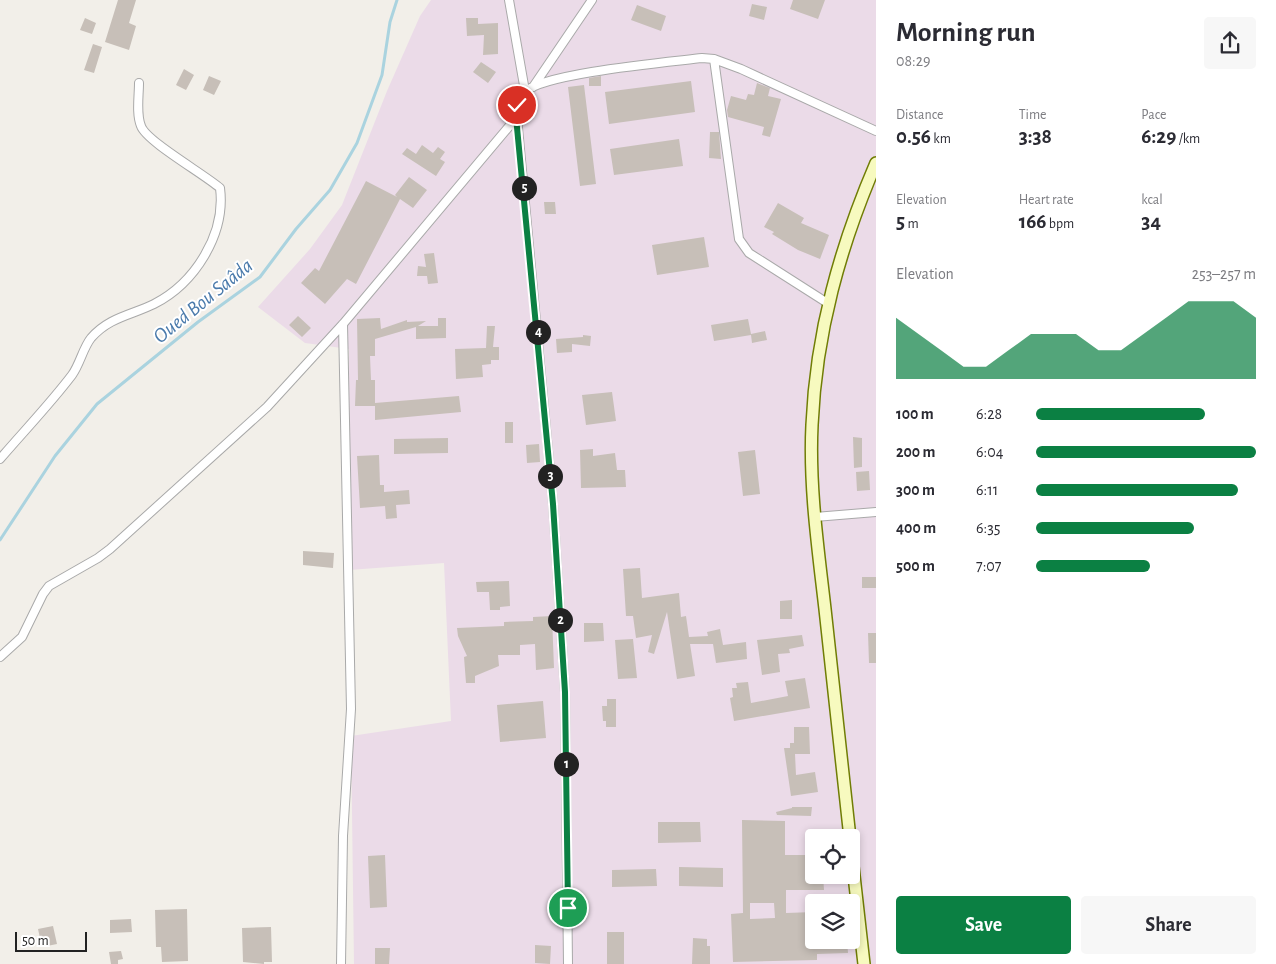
<!DOCTYPE html>
<meta charset="utf-8">
<style>
:root{--surface:#fff;--page:#f7f7f7;--text:#2b2b33;--muted:#7c7c81;--accent:#0b8043}
body{margin:0;font-family:"Alegreya Sans",sans-serif;background:var(--page);color:var(--text);height:100vh;display:flex;flex-direction:column;font-size:19px;white-space:nowrap}
*{box-sizing:border-box;margin:0}
p{font-size:16px;color:var(--muted)}
.icon{flex:none;width:28px;height:28px;fill:none;stroke:currentColor;stroke-width:2;stroke-linecap:round;stroke-linejoin:round}
.map{position:relative;flex:1;overflow:hidden}
.sheet{display:flex;flex-direction:column;background:var(--surface);width:400px}
.sheet>*{flex:none}
.controls{position:absolute;left:805px;top:829px;display:grid;gap:10px}
.controls a{display:grid;place-items:center;width:55px;height:55px;border-radius:5px;background:var(--surface);box-shadow:0 2px 8px #0003;font-size:25px}
.scale{position:absolute;left:15px;bottom:12px;width:72px;box-sizing:border-box;padding-left:5px;border:2px solid #222;border-top:0;font-size:14px;line-height:18px;white-space:nowrap;color:#222;-webkit-text-stroke:4px #fff;paint-order:stroke}
.pin{position:absolute;display:grid;place-items:center;width:42px;height:42px;color:#fff;margin:-21px;border:2px solid #fff;border-radius:50%;box-shadow:0 1px 5px #0007}
.km{position:absolute;width:25px;height:25px;margin:-12px;border-radius:50%;background:#222;color:#fff;font-size:14px;line-height:25px;text-align:center}
.round{display:grid;place-items:center;flex:none;width:52px;height:52px;border-radius:5px;background:var(--page)}
.overview{display:flex;align-items:center;justify-content:space-between;height:85px;padding:0 20px}
h1{font-size:28px;font-weight:700;line-height:38px}
.figures{display:grid;grid-template-columns:repeat(3,1fr);gap:8px;height:85px;padding:5px 20px}
.figures div{display:grid;align-content:center}
.figures b{font-size:21px;font-weight:700}
.figures small{font-size:14px;font-weight:400}
.figures p{font-size:14px}
.chart{height:140px;padding:10px 20px}
.chart p{display:flex;justify-content:space-between}
.chart svg{width:100%;height:90px;margin-top:5px;fill:var(--accent);opacity:.7}
.primary-button{display:flex;gap:10px;margin-top:auto;padding:10px 20px}
.primary-button a{flex:1;height:58px;border-radius:5px;background:var(--accent);color:#fff;font-size:20px;font-weight:700;line-height:58px;text-align:center}
.primary-button a+a{background:var(--page);color:var(--text)}
ul{padding:0 20px;list-style:none;font-size:16px}
li{display:grid;grid-template-columns:80px 60px 1fr;align-items:center;height:38px}
li i{height:12px;border-radius:6px;background:var(--accent)}
main{display:flex;flex:1;min-height:0}
.map>svg:first-child{display:block}
</style>
<main>
<div class="map">
<svg width="876" height="964" viewBox="0 0 876 964">
<rect width="100%" height="100%" fill="#f2efe9"/>
<path fill="#ebdbe8" fill-rule="evenodd" d="M431,0H876V964H354L351,736L451,721L444,563L349,570V349L305,343L258,307L310,249L342,205L387,91L420,16ZM814,838H851V875H814ZM814,902H851V940H814Z"/>
<g fill="none" stroke-linecap="round" stroke-linejoin="round">
<path stroke="#aad3df" stroke-width="3" d="M0,540L55,456L97,404L198,322L260,277L296,229L330,190L357,143L382,75L390,22L397,0"/>
</g>
<path fill="#c7bfb8" fill-rule="evenodd" d="M118,0H136L129,23L136,26L129,50L105,42Z
M793,0H825L818,19L790,9Z
M752,4L767,7L764,20L749,16Z
M637,5L666,16L661,31L631,20Z
M85,18L96,23L92,34L80,30Z
M466,18H478V24L498,23V54L483,55L484,35L467,36Z
M93,44L102,47L94,73L84,70Z
M481,62L496,72L488,83L473,72Z
M184,69L194,75L186,90L176,85Z
M209,76L221,81L214,95L203,90Z
M601,76V86H589V78Z
M691,81L695,112L609,124L605,92Z
M757,83L770,88L768,96L781,99L770,137L762,135L764,127L728,117L727,110L731,96L746,100L748,94L754,95Z
M584,85L596,184L580,186L568,87Z
M710,132H719L721,159L709,158Z
M679,139L683,166L614,175L610,149Z
M422,145L433,153L438,147L445,152L440,159L445,162L436,176L402,154L407,148L416,154Z
M409,177L427,190L413,208L400,199L356,284L347,279L325,304L301,283L315,268L319,271L366,181L397,197L395,195Z
M544,202H555L556,214H545Z
M778,203L804,218L801,223L829,235L820,259L798,250L772,234L774,232L764,227Z
M704,237L709,267L657,275L652,245Z
M434,253L438,283L428,284L427,276H417L418,266L426,267L424,254Z
M298,316L311,328L302,337L289,325Z
M380,318L381,329L407,320V322L426,321L418,326H438V318H446V338L416,339V327L375,339V356H370L371,380H375V406H355L356,380H358L357,319Z
M748,319L751,334L765,331L767,340L752,343L751,335L714,341L711,325Z
M487,326H495L493,347H499V360H491V364L482,365L483,377L456,379L455,349L486,348Z
M583,335L591,336L590,346L572,344V352L557,353L556,339L583,337Z
M612,392L616,421L586,425L582,395Z
M459,396L461,412L375,420V403Z
M505,422H513V443H505Z
M853,437L862,438V467L854,468Z
M448,438V453L394,454V439Z
M539,444L540,462L527,463L526,445Z
M593,449V456L615,453L617,470H625L626,487L581,488L580,450Z
M755,450L760,494L743,496L738,452Z
M379,455L380,485H384V492L409,490L410,504L396,505L397,518L386,519L385,506L360,508L357,456Z
M869,471L870,490L857,491L856,472Z
M303,551L334,553L333,568L303,565Z
M640,568L642,598L679,593L681,617L686,616L689,637L708,636L707,632L720,629L723,645L746,642L747,659L716,663L713,644H690L695,676L677,679L667,612L654,654L648,652L652,635L636,638L633,616H626L623,569Z
M862,577H876V588H862Z
M509,581L510,606L500,607V610H490L489,592H477L476,582Z
M792,600V619H780V601Z
M552,616L554,668L536,670L535,644L520,645V655H498L499,666L475,676V683H466L464,657L467,656L458,636L457,628L504,626V622L533,621V617Z
M584,623H603L604,641L584,642Z
M868,633H876V663H869Z
M802,635L804,646L789,649L790,653L778,654L780,672L762,675L757,640Z
M633,639L637,678L618,679L615,640Z
M805,678L810,708L734,721L730,698L733,697L732,688H737L736,683L748,682L751,703L788,696L785,681Z
M607,699H616V727H606V721H603L602,706H607Z
M543,701L546,738L500,742L497,705Z
M794,727H809L810,754H795L796,775L815,772L818,792L791,796L784,748H790V743H794Z
M792,807H812L811,816L777,815L776,812L792,808Z
M742,820L785,821V855H814V875H823L824,890H786V913L814,912V940H847L848,953L817,954V960L733,962L731,914L743,913ZM750,903H774L775,918L750,919Z
M658,822H700L701,842L658,843Z
M385,855L387,907L370,908L368,856Z
M679,867L723,868V887L679,886Z
M656,869L657,886L612,887V870Z
M187,909L188,961L162,962L161,947H156L155,910Z
M131,919L132,932L110,933V920Z
M53,926L57,944L42,947L38,929Z
M271,927L272,962H264V964L243,962L242,928Z
M607,932H624V964H607Z
M693,938L707,939V946H710V964H692Z
M535,945L551,946L550,964L535,963Z
M375,948H390L389,964H375Z
M121,951L123,959L118,960V964H111L109,952Z"/>
<g fill="none" stroke-linecap="round" stroke-linejoin="round">
<g stroke="#a9a9a9" stroke-width="10">
<path id="minor" d="M509,0L525,91
M714,59L739,239L749,253L829,304
M533,87L592,0
M0,459C24,431 50,404 72,375C80,364 83,348 91,338C109,317 132,315 154,304C195,283 226,234 220,188C204,174 146,141 141,126C136,114 139,96 139,83
M815,517L876,512
M0,657L22,637L43,594L49,586L98,558L110,549L267,407L343,324L517,117
M341,964L343,836L351,709L343,324
M568,964L565,692L553,504L517,117C517,108 518,99 525,92C543,73 670,62 702,58L714,59L741,69L876,131"/>
</g>
<g stroke="#707d05" stroke-width="14">
<path id="secondary" d="M850,838C842,761 833,685 825,609C818,548 809,486 812,425C816,332 840,247 876,163
M851,849L864,964"/>
</g>
<use href="#minor" stroke="#fff" stroke-width="8"/>
<use href="#secondary" stroke="#f7fabf" stroke-width="11"/>
</g>
<g fill="none" stroke-linecap="round" stroke-linejoin="round">
<g stroke="#fff" stroke-width="10">
<path id="route" d="M517,105L516,117L553,504L565,692L568,908"/>
</g>
<use href="#route" stroke="#0b8043" stroke-width="6"/>
</g>
<g text-anchor="middle" dominant-baseline="central" stroke-width="4" stroke-linejoin="round" paint-order="stroke">
<g font-size="21" font-style="italic" fill="#4a7aab" stroke="#fff">
<text transform="translate(203 301) rotate(-39)">Oued Bou Saâda</text>
</g>
</g>
</svg>
<div class="controls">
<a><svg class="icon" aria-label="locate" viewBox="0 0 24 24"><circle cx="12" cy="12" r="6"/><path d="M12 2v4M12 18v4M2 12h4M18 12h4"/></svg></a>
<a><svg class="icon" aria-label="layers" viewBox="0 0 24 24"><path d="M12 4l9 5-9 5-9-5zM3 14l9 5 9-5"/></svg></a>
</div>
<div class="scale">50 m</div>
<div class="pin" style="left:568px;top:908px;background:#1e9e55"><svg class="icon" aria-label="arrive" viewBox="0 0 24 24"><path d="M6 21V4h12l-3 4 3 4H6"/></svg></div>
<div class="pin" style="left:517px;top:105px;background:#d93025"><svg class="icon" aria-label="check" viewBox="0 0 24 24"><path d="M5 12l5 5 9-10"/></svg></div>
<b class="km" style="left:566px;top:764px">1</b>
<b class="km" style="left:560px;top:620px">2</b>
<b class="km" style="left:550px;top:476px">3</b>
<b class="km" style="left:538px;top:332px">4</b>
<b class="km" style="left:524px;top:188px">5</b>
</div>
<section class="sheet">
<div class="overview"><div><h1>Morning run</h1><p>08:29</p></div><a class="round"><svg class="icon" aria-label="share" viewBox="0 0 24 24"><path d="M12 15V3M7 8l5-5 5 5M5 13v7h14v-7"/></svg></a></div>
<div class="figures">
<div><p>Distance</p><b>0.56<small> km</small></b></div>
<div><p>Time</p><b>3:38</b></div>
<div><p>Pace</p><b>6:29<small> /km</small></b></div>
</div>
<div class="figures">
<div><p>Elevation</p><b>5<small> m</small></b></div>
<div><p>Heart rate</p><b>166<small> bpm</small></b></div>
<div><p>kcal</p><b>34</b></div>
</div>
<div class="chart"><p><span>Elevation</span>253–257 m</p>
<svg viewBox="0 0 160 44" preserveAspectRatio="none"><path d="M0 44V14L10 22L20 30L30 38L40 38L50 30L60 22L70 22L80 22L90 30L100 30L110 22L120 14L130 6L140 6L150 6L160 14V44z"/></svg>
</div>
<ul>
<li><b>100 m</b>6:28<i style="width:77%"></i></li>
<li><b>200 m</b>6:04<i style="width:100%"></i></li>
<li><b>300 m</b>6:11<i style="width:92%"></i></li>
<li><b>400 m</b>6:35<i style="width:72%"></i></li>
<li><b>500 m</b>7:07<i style="width:52%"></i></li>
</ul>
<div class="primary-button"><a>Save</a><a>Share</a></div>
</section>
</main>
